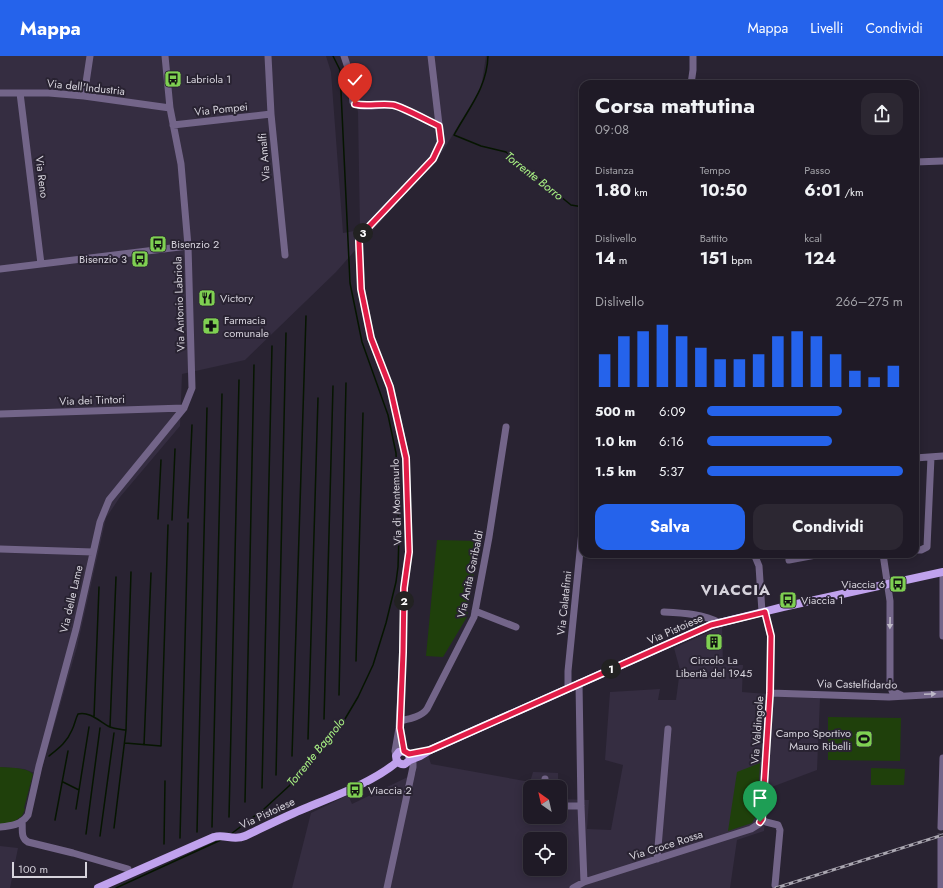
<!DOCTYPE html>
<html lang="it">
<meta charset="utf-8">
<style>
:root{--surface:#1f1a26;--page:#2c2732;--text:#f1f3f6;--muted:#a1a1a7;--line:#3c3843;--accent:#2563eb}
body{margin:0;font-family:Jost,sans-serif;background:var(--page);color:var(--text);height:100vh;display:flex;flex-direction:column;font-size:15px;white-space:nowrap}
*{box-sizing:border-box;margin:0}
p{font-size:13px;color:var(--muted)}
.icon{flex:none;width:22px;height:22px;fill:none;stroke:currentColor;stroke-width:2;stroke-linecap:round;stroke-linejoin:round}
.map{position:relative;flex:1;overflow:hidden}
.details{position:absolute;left:579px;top:24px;width:340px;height:478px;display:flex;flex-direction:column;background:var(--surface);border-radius:12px;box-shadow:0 2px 10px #0003,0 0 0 1px var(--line)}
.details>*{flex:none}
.needle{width:26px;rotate:326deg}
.tools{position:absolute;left:523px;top:724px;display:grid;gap:8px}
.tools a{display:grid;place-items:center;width:44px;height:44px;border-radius:8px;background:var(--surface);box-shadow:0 2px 10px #0003,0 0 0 1px var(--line);font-size:20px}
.scale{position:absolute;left:12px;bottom:10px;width:75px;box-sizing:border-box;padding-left:4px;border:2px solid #d6d3dc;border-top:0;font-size:11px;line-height:14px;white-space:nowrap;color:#d6d3dc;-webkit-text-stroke:3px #292332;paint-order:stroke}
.pin{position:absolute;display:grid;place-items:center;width:34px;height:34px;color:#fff;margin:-41px -17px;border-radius:50% 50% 50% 0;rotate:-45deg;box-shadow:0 0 4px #0007}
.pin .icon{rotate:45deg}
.km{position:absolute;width:20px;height:20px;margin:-10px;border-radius:50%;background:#222;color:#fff;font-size:11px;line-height:20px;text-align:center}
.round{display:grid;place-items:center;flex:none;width:42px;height:42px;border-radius:12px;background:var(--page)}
.head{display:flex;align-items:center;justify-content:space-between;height:68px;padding:0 16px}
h1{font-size:22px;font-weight:700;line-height:30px}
.figures{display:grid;grid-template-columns:repeat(3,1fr);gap:6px;height:68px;padding:4px 16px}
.figures div{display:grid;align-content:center}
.figures b{font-size:17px;font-weight:700}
.figures small{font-size:11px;font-weight:400}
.figures p{font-size:11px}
.chart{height:112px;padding:8px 16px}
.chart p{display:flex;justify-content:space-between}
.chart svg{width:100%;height:72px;margin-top:4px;stroke:var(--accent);stroke-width:6}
.button{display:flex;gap:8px;margin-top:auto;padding:8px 16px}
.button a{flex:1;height:46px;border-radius:12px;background:var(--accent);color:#fff;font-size:16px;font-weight:700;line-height:46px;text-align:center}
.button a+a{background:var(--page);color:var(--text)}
ul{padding:0 16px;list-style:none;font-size:13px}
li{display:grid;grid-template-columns:64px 48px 1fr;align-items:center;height:30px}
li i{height:10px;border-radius:5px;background:var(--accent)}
header{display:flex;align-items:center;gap:24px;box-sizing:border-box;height:56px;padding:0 20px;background:var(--accent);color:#fff}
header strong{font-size:19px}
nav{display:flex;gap:22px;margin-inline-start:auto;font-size:14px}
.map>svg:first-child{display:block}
</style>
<header>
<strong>Mappa</strong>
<nav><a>Mappa</a><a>Livelli</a><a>Condividi</a></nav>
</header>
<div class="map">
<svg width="943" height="832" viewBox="0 0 943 832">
<rect width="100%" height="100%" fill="#292332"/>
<path fill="#352d41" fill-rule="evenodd" d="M0,0H326L331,16L343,177L360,174L358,56L345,0H486L481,32L443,95L336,216L245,304L182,318L180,370L120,441L106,462L77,591L40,719L24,713L0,711Z
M722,570L723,608L743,609L742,636L820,642L817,714L769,732L764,775L737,784L730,832H292L311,757L348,739L352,748L416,717V705L428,699L431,708L530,726L533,716L558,717V731H530V761H560V743L589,744L587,773L611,774L623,709L605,704L610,636L660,633L658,644H676L680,614L674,592ZM530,783H560V813H530Z
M0,790L18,792L10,832H0Z"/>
<path fill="#1f400b" d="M437,484L479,485L467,561L443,601L426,600Z
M828,661L901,662L900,705L828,704Z
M760,707L757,758L752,767L728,775L737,716Z
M0,711C10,712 26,711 33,718L24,752L25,753L22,760L12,767L0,768Z
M871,712L905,713L904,729H871Z"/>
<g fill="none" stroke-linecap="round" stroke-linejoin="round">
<path stroke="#061500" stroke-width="1.5" d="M488,0C487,32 468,53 454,79L481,90L506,96L571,149L583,151
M188,462L192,369
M158,463L161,404
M172,464L175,393
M356,605L363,357
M339,639L346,327
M94,661L99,531
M324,663L333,330
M110,671L116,521
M308,683L318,342
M125,687L161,690L168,469
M144,689L151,517
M49,700C59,692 67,686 72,674C75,668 75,664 78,658C90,655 100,666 110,671C115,673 120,673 125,674
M292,700L306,260
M276,719L286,277
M63,726L79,734
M262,732L272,290
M245,746L254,309
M76,753L89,671
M229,761L239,324
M55,764L68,695
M212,771L222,338
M114,772L126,674L131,516
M197,776L207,352
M86,778L100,672
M231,778L264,753L289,730L305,713L342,668L358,641L373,609L386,567L396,526L398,511L399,480L396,397L388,359L362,286L350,227L340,14L333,0
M100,780L114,677
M180,782L188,467
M164,788L165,725
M116,832L223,783"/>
<path stroke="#433d4c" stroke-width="7" stroke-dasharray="7 3.5" stroke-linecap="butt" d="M941,784V771"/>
<path stroke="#736589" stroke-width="7" d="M268,0L271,58L285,199
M344,0L349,15L353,46C363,55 381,47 393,49C404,51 428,65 439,70
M691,28L693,14V0
M0,37H49L84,40L170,52
M20,37L41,208
M84,40L90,0
M173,69L271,58
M915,106L943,105
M0,213L188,190
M0,358L184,352
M915,402L943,400
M0,493L93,496
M915,494H921L927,491L931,401
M754,498L759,510L762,556
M883,498L890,545V626L892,635L901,639
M789,504L821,498
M943,519V580
M475,555L516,571
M664,556C684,557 703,558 720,567
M579,627L581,750L584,826
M568,632V615L583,465
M770,637L889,641L943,638
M400,665C409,663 421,661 427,653L474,561L489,481L506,371
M400,673L404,695
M396,700L395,695L399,672L403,596L404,532L409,496L406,401L390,331L371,282L361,233L359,185L362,178L433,103L441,86L431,0
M544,731L545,723
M560,750H581
M762,763L766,766L778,769L780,774L775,829
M22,765C23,773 20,782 28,786L73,797L128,813
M0,771C11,770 21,769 28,759L39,710L76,573L100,466L109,444L184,352L192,332L188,190L181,108L170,52L165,0
M941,771L943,702
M657,803L668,673
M387,832L413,711V707L410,704
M573,832L584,826L751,773L759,768L762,763L770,637L771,581L765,556
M941,832V784"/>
<path stroke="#c0a2ed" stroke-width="8" d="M410,704L409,698L404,695L399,696L396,700C396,705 399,709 405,708L410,704L420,700L430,694L711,569L783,551L943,516
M98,832L214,781C225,778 234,785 245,780C264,771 282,762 301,754C332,741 372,727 397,706"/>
<g stroke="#a9a6b0" stroke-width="3">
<path id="rail" d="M776,832L943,779"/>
</g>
<use href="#rail" stroke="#292332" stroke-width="1.5" stroke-dasharray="4.5" stroke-linecap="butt"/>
</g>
<defs><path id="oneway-solid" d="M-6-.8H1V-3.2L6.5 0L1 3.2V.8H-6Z"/></defs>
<g fill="#bdb8c7">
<use href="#oneway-solid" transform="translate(890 567) rotate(91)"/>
<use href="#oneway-solid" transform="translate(930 638) rotate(-3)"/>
</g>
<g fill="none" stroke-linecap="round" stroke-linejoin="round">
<g stroke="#fff" stroke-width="8">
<path id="route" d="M355,48C368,51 380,47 393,49C403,51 428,65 439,70L441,86L433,103L362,178L359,185L361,233L371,282L390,331L406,402L409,496L404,532L403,596L400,672L404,695L409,698L430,694L711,569L765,556L771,580L770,637L762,763L760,766"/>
</g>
<use href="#route" stroke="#e11d48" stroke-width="5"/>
</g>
<defs>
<g id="bus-square" transform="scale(0.9)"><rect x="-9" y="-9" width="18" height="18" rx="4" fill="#7fd052" stroke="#292332"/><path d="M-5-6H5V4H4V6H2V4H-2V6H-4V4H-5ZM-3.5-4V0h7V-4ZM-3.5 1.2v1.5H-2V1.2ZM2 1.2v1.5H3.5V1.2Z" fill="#111"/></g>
<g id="restaurant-square" transform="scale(0.9)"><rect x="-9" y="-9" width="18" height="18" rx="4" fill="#7fd052" stroke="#292332"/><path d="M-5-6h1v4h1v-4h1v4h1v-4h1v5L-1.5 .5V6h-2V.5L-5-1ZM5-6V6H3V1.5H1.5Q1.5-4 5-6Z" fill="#111"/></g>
<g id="pharmacy-square" transform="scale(0.9)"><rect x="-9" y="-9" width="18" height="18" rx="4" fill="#7fd052" stroke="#292332"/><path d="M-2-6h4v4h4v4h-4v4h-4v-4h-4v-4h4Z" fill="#111"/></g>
<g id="building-square" transform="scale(0.9)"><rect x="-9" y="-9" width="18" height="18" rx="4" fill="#7fd052" stroke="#292332"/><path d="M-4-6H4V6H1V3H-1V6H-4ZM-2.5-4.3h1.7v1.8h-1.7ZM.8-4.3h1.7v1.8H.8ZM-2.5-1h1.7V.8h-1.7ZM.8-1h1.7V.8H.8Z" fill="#111"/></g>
<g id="stadium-square" transform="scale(0.9)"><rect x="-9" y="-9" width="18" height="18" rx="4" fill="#7fd052" stroke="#292332"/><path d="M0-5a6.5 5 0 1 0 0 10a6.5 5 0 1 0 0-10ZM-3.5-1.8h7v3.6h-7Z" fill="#111"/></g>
</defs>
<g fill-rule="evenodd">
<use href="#bus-square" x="173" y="23"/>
<use href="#bus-square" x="158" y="188"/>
<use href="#bus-square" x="140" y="203"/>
<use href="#restaurant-square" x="207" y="242"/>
<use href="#pharmacy-square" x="211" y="270"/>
<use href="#bus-square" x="898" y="528"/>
<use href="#bus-square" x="788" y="544"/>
<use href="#building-square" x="714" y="586"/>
<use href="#stadium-square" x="864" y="683"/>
<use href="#bus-square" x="355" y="734"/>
</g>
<g text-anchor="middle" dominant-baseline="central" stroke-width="4" stroke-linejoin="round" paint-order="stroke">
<g font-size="11" fill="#d6d3dc" stroke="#292332" text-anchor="start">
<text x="186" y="23">Labriola 1</text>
<text x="171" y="188">Bisenzio 2</text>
<text x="127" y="203" text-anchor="end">Bisenzio 3</text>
<text x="220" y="242">Victory</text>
<text x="224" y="264">Farmacia<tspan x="224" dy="13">comunale</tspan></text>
<text x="885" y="528" text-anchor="end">Viaccia 6</text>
<text x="801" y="544">Viaccia 1</text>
<text x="714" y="604" text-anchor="middle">Circolo La<tspan x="714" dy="13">Libertà del 1945</tspan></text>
<text x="851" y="677" text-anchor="end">Campo Sportivo<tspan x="851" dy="13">Mauro Ribelli</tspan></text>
<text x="368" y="734">Viaccia 2</text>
</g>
<g font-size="11" fill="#d6d3dc" stroke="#292332">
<text transform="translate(86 31) rotate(6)">Via dell'Industria</text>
<text transform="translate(221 53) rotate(-6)">Via Pompei</text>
<text transform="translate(264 101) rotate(-95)">Via Amalfi</text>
<text transform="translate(42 121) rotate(83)">Via Reno</text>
<text transform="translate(179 248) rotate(-92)">Via Antonio Labriola</text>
<text transform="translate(92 344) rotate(-2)">Via dei Tintori</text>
<text transform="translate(396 446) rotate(-92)">Via di Montemurlo</text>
<text transform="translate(470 518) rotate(-78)">Via Anita Garibaldi</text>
<text transform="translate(71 543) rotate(-77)">Via delle Lame</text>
<text transform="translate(564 547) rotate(-84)">Via Calatafimi</text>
<text transform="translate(675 573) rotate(-24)">Via Pistoiese</text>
<text transform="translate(857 628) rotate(1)">Via Castelfidardo</text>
<text transform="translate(757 674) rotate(-86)">Via Valdingole</text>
<text transform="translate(267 757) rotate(-25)">Via Pistoiese</text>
<text transform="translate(666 789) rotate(-18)">Via Croce Rossa</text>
</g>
<g font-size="12" font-style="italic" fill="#a9f284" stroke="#292332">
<text transform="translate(534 120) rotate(38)">Torrente Borro</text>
<text transform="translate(316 696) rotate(-51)">Torrente Bagnolo</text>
</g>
<g font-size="15" font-weight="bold" letter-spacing="1" fill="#d6d3dc" stroke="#292332">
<text x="736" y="534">VIACCIA</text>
</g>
</g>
</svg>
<div class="tools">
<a><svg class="needle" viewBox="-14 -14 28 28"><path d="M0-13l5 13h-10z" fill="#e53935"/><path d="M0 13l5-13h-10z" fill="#a1a1a7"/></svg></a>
<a><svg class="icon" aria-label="locate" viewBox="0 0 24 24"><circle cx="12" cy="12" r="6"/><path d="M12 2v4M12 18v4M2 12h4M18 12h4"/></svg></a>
</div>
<div class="scale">100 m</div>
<div class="pin" style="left:760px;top:766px;background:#1e9e55"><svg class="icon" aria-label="arrive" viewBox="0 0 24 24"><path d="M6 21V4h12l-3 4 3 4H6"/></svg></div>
<div class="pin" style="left:355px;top:48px;background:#d93025"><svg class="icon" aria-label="check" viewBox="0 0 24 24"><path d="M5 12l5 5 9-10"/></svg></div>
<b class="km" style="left:611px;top:613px">1</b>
<b class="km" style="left:404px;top:545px">2</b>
<b class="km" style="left:363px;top:177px">3</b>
<section class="details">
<div class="head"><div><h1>Corsa mattutina</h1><p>09:08</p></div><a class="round"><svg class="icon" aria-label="share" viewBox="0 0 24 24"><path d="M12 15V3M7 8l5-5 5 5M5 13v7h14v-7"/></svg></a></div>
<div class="figures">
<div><p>Distanza</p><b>1.80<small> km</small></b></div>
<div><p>Tempo</p><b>10:50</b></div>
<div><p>Passo</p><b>6:01<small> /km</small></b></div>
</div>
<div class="figures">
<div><p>Dislivello</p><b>14<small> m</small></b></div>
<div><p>Battito</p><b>151<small> bpm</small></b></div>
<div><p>kcal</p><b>124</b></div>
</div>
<div class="chart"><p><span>Dislivello</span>266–275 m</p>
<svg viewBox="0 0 160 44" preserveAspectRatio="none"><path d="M5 44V24M15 44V13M25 44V10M35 44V6M45 44V13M55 44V20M65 44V27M75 44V27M85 44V24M95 44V13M105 44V10M115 44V13M125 44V24M135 44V34M145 44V38M155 44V31"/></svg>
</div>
<ul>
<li><b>500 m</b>6:09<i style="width:69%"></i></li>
<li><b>1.0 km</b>6:16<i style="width:64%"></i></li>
<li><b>1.5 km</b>5:37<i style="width:100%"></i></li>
</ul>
<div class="button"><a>Salva</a><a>Condividi</a></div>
</section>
</div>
